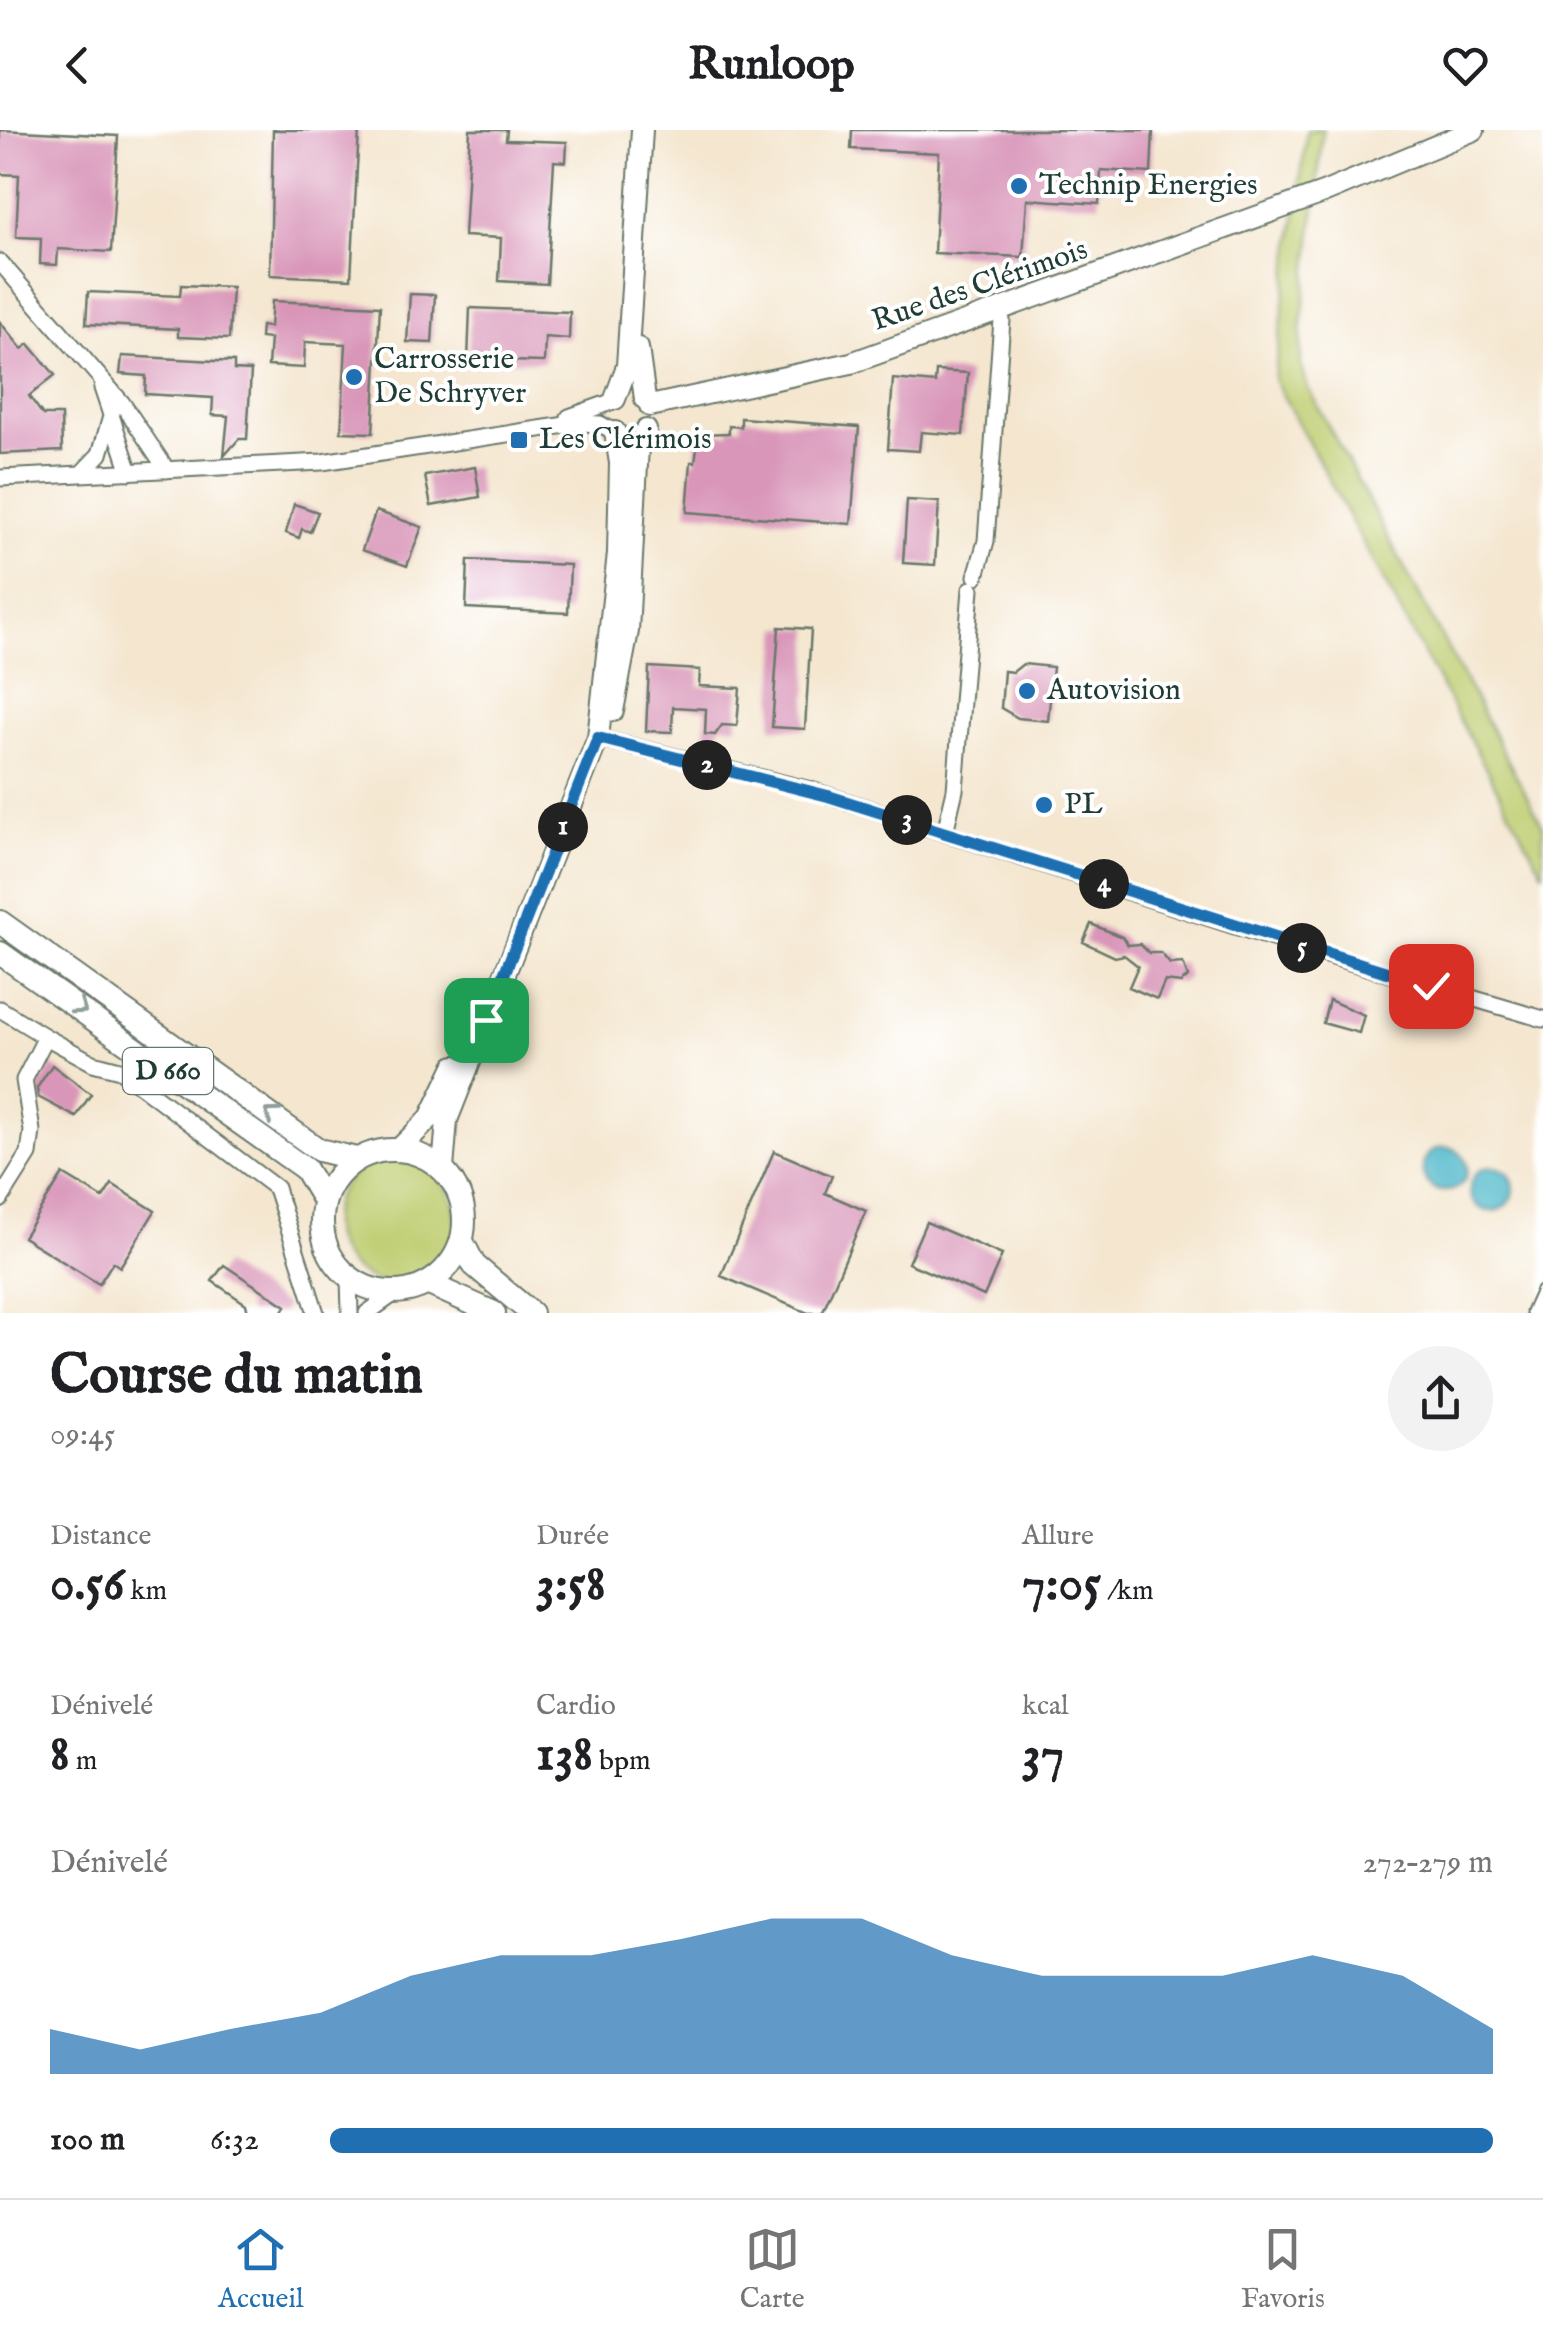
<!DOCTYPE html>
<html lang="fr">
<meta charset="utf-8">
<style>
:root{--surface:#fff;--page:#f2f2f2;--text:#202124;--muted:#757577;--line:#e0e0e0;--accent:#1f6fb2}
body{margin:0;font-family:"IM FELL English",serif;background:var(--page);color:var(--text);height:100vh;display:flex;flex-direction:column;font-size:38px;white-space:nowrap}
*{box-sizing:border-box;margin:0}
p{font-size:32px;color:var(--muted)}
.icon{flex:none;width:55px;height:55px;fill:none;stroke:currentColor;stroke-width:2;stroke-linecap:round;stroke-linejoin:round}
.map{position:relative;height:1183px;overflow:hidden}
.details{display:flex;flex-direction:column;background:var(--surface);flex:1}
.details>*{flex:none}
.pin{position:absolute;display:grid;place-items:center;width:85px;height:85px;color:#fff;margin:-42px;border-radius:20px;box-shadow:0 5px 15px #0006}
.km{position:absolute;width:50px;height:50px;margin:-25px;border-radius:50%;background:#222;color:#fff;font-size:28px;line-height:50px;text-align:center}
.round{display:grid;place-items:center;flex:none;width:105px;height:105px;border-radius:52px;background:var(--page)}
.head{display:flex;align-items:center;justify-content:space-between;height:170px;padding:0 50px}
h1{font-size:55px;font-weight:700;line-height:75px}
.figures{display:grid;grid-template-columns:repeat(3,1fr);gap:15px;height:170px;padding:10px 50px}
.figures div{display:grid;align-content:center}
.figures b{font-size:50px;font-weight:700}
.figures small{font-size:28px;font-weight:400}
.figures p{font-size:28px}
.chart{height:280px;padding:20px 50px}
.chart p{display:flex;justify-content:space-between}
.chart svg{width:100%;height:180px;margin-top:10px;fill:var(--accent);opacity:.7}
ul{padding:0 50px;list-style:none;font-size:32px}
li{display:grid;grid-template-columns:160px 120px 1fr;align-items:center;height:75px}
li i{height:25px;border-radius:12px;background:var(--accent)}
header{display:flex;justify-content:space-between;align-items:center;height:130px;padding:0 50px;background:var(--surface);font-size:45px;font-weight:700}
.tabs{display:flex;justify-content:space-around;align-items:center;height:140px;border-top:2px solid var(--line);background:var(--surface);font-size:28px;color:var(--muted)}
.tabs a{display:grid;justify-items:center;gap:5px}
.tabs .current{color:var(--accent)}
.map>svg:first-child{display:block}
</style>
<header><svg class="icon" aria-label="back" viewBox="0 0 24 24"><path d="M15 5l-7 7 7 7"/></svg>Runloop<svg class="icon" aria-label="heart" viewBox="0 0 24 24"><path d="M12 20l-8-8c-3-5 5-10 8-4 3-6 11-1 8 4z"/></svg></header>
<div class="map">
<svg width="1543" height="1183" viewBox="0 0 1543 1183">
<rect width="100%" height="100%" fill="#fff"/>
<filter id="ink" filterUnits="userSpaceOnUse"><feTurbulence type="fractalNoise" baseFrequency=".01" numOctaves="2"/><feDisplacementMap in="SourceGraphic" scale="20" xChannelSelector="R" yChannelSelector="G"/><feConvolveMatrix kernelMatrix="1 2 1 2 8 2 1 2 1" color-interpolation-filters="sRGB"/></filter>
<filter id="wash" filterUnits="userSpaceOnUse"><feTurbulence type="fractalNoise" baseFrequency=".0048" numOctaves="4" result="noise"/><feDisplacementMap in="SourceGraphic" scale="40" xChannelSelector="R" yChannelSelector="G"/><feGaussianBlur stdDeviation="2.25" result="paint"/><feColorMatrix in="noise" values="0 0 0 0 0 0 0 0 0 0 0 0 0 0 0 0 0 1.4 0 .05"/><feComposite in="paint" operator="in"/></filter>
<g filter="url(#wash)">
<rect width="100%" height="100%" fill="#f4e6cf"/>
<path fill="#becc6e" stroke="#6e8451" stroke-width="2.5" d="M1307,0H1323L1301,203V235L1308,258L1543,696V743L1274,249Z
M332 1091a62 62 0 1 1 124 0a62 62 0 1 1-124 0Z"/>
<path fill="#4db7ca" stroke="#367a7f" stroke-width="2.5" d="M1423 1039a22 22 0 1 1 44 0a22 22 0 1 1-44 0Z
M1470 1059a22 22 0 1 1 44 0a22 22 0 1 1-44 0Z"/>
<g id="blocks">
<path fill="#d996b9" d="M0,0L118,6L111,122L58,119L57,135L40,134L41,108L16,107L19,45L0,44Z
M273,0H359L351,149L270,145Z
M470,0H507L506,10L567,12L566,32L554,31L547,154L499,151L501,108L464,106Z
M852,0H1153L1151,43L1101,40L1099,74L1027,69L1023,127L934,123L939,23L851,19Z
M181,155L232,157L229,209L178,207V199L86,194L88,162L180,166Z
M410,164L435,165L432,213L407,212Z
M272,171L380,176L373,303L341,302L346,214L305,212L304,238L268,236L270,209L260,208L261,196L270,197Z
M470,178L570,182L569,209L545,207L544,232L468,230Z
M0,192L22,219L29,214L55,245L29,266L43,285H61L62,321L0,324Z
M122,226L234,232V240L251,241L247,309H239L224,326L228,286L212,285L213,268L145,264L146,246L120,244Z
M936,241L968,243L963,305L921,302L919,321L888,319L893,249L935,253Z
M741,288L859,297L851,394L687,382L691,332H695L699,304L729,303V296L741,297Z
M475,337L480,367L431,376L425,346Z
M907,370L939,372L935,435L903,433Z
M294,374L318,382L310,402L302,399L299,408L286,403Z
M376,381L422,397L407,436L362,420Z
M468,430L570,435L568,483L466,478Z
M779,497L811,499L805,599L772,597Z
M1023,534L1053,537L1048,591L1018,588L1001,578L1004,541L1013,542Z
M649,537L700,540L699,556L740,558L737,596L722,595L715,605L705,604L706,579L673,577L672,602L646,601Z
M1091,794L1122,807L1128,815L1140,814L1149,823H1161L1170,834L1183,833L1188,847L1181,853L1165,851L1157,869L1129,857L1138,836L1124,825L1115,827L1083,812Z
M1329,870L1364,885L1359,903L1323,893Z
M52,935L91,964L76,987L38,967L37,958Z
M774,1021L832,1046L825,1063L866,1081L822,1183H808L721,1146Z
M63,1044L103,1068L112,1054L155,1081L120,1137L113,1132L99,1154L23,1107Z
M926,1092L1002,1125L984,1166L908,1133Z
M224,1135L286,1176L282,1183H248L246,1174L212,1151Z"/>
</g>
</g>
<g filter="url(#ink)">
<use href="#blocks" fill-opacity="0" stroke="#6a786a" stroke-width="2.5"/>
<g fill="none" stroke-linecap="round" stroke-linejoin="round">
<g stroke="#6a786a" stroke-width="19">
<path id="street" d="M0,132L122,273L167,340
M102,258L130,342
M569,287L611,272
M81,344L100,324L112,283
M0,348L322,332L579,293L600,294L615,302
M976,446L986,411L1002,190L998,182
M598,608L811,660L1319,823L1543,889
M945,702L955,660L971,459
M0,879L46,907L24,950L32,1001L29,1024L0,1070
M46,907L93,933L120,940L276,1058L316,1183
M349,1148L350,1183
M367,1183L395,1163
M1534,1183L1543,1163"/>
</g>
<g stroke="#6a786a" stroke-width="24">
<path id="secondary" d="M638,218L645,269
M615,269L627,236L642,0
M650,276L851,233L1323,63L1474,0
M613,581L628,501L638,316L646,300
M399,1019L430,988L455,936
M443,1039L447,990L598,608L618,423L620,333L615,302"/>
</g>
<g stroke="#6a786a" stroke-width="26">
<path id="primary" d="M0,792L319,1020L356,1029
M0,823L305,1039L324,1071
M322 1091a71 71 0 1 1 142 0a71 71 0 1 1-142 0Z
M462,1111L474,1135L531,1183
M429,1154L494,1183"/>
</g>
<use href="#street" stroke="#fff" stroke-width="15"/>
<use href="#secondary" stroke="#fff" stroke-width="20"/>
<use href="#primary" stroke="#fff" stroke-width="22"/>
</g>
<defs><path id="oneway-chevron" d="M-2-3.5L2.5 0L-2 3.5" fill="none" stroke-width="1.6" stroke-linecap="round" stroke-linejoin="round" transform="scale(2.5)"/></defs>
<g stroke="#8f9e9a">
<use href="#oneway-chevron" transform="translate(80 878) rotate(36)"/>
<use href="#oneway-chevron" transform="translate(271 984) rotate(-144)"/>
</g>
</g>
<g fill="none" stroke-linecap="round" stroke-linejoin="round" filter="url(#ink)">
<g stroke="#fff" stroke-width="20">
<path id="route" d="M486,890L598,608L828,666L1431,856"/>
</g>
<use href="#route" stroke="#1f6fb2" stroke-width="12"/>
</g>
<g fill="#1f6fb2" stroke="#fff" stroke-width="4">
<circle cx="1019" cy="56" r="10"/>
<circle cx="354" cy="247" r="10"/>
<rect x="509" y="300" width="20" height="20" rx="5"/>
<circle cx="1027" cy="561" r="10"/>
<circle cx="1044" cy="675" r="10"/>
</g>
<g text-anchor="middle" dominant-baseline="central" stroke-width="8" stroke-linejoin="round" paint-order="stroke">
<rect fill="#fff" stroke="#627771" stroke-width="2.5" x="123" y="918" width="90" height="46" rx="8"/>
<g font-size="28" font-weight="bold" fill="#1f3d34">
<text x="168" y="941">D 660</text>
</g>
<g font-size="30" fill="#1f3d34" stroke="#fff" text-anchor="start">
<text x="1039" y="56">Technip Energies</text>
<text x="374" y="230">Carrosserie<tspan x="374" dy="34">De Schryver</tspan></text>
<text x="539" y="310">Les Clérimois</text>
<text x="1047" y="561">Autovision</text>
<text x="1064" y="675">PL</text>
</g>
<g font-size="30" fill="#1f3d34" stroke="#fff">
<text transform="translate(980 156) rotate(-19)">Rue des Clérimois</text>
</g>
</g>
</svg>
<div class="pin" style="left:486px;top:890px;background:#1e9e55"><svg class="icon" aria-label="arrive" viewBox="0 0 24 24"><path d="M6 21V4h12l-3 4 3 4H6"/></svg></div>
<div class="pin" style="left:1431px;top:856px;background:#d93025"><svg class="icon" aria-label="check" viewBox="0 0 24 24"><path d="M5 12l5 5 9-10"/></svg></div>
<b class="km" style="left:563px;top:697px">1</b>
<b class="km" style="left:707px;top:635px">2</b>
<b class="km" style="left:907px;top:690px">3</b>
<b class="km" style="left:1104px;top:754px">4</b>
<b class="km" style="left:1302px;top:818px">5</b>
</div>
<section class="details">
<div class="head"><div><h1>Course du matin</h1><p>09:45</p></div><a class="round"><svg class="icon" aria-label="share" viewBox="0 0 24 24"><path d="M12 15V3M7 8l5-5 5 5M5 13v7h14v-7"/></svg></a></div>
<div class="figures">
<div><p>Distance</p><b>0.56<small> km</small></b></div>
<div><p>Durée</p><b>3:58</b></div>
<div><p>Allure</p><b>7:05<small> /km</small></b></div>
</div>
<div class="figures">
<div><p>Dénivelé</p><b>8<small> m</small></b></div>
<div><p>Cardio</p><b>138<small> bpm</small></b></div>
<div><p>kcal</p><b>37</b></div>
</div>
<div class="chart"><p><span>Dénivelé</span>272–279 m</p>
<svg viewBox="0 0 160 44" preserveAspectRatio="none"><path d="M0 44V33L10 38L20 33L30 29L40 20L50 15L60 15L70 11L80 6L90 6L100 15L110 20L120 20L130 20L140 15L150 20L160 33V44z"/></svg>
</div>
<ul>
<li><b>100 m</b>6:32<i style="width:100%"></i></li>
</ul>
</section>
<nav class="tabs">
<a class="current"><svg class="icon" aria-label="home" viewBox="0 0 24 24"><path d="M3 11l9-7 9 7M6 9v11h12V9"/></svg>Accueil</a>
<a><svg class="icon" aria-label="map" viewBox="0 0 24 24"><path d="M3 6l6-2 6 2 6-2v14l-6 2-6-2-6 2zM9 4v14M15 6v14"/></svg>Carte</a>
<a><svg class="icon" aria-label="saved" viewBox="0 0 24 24"><path d="M7 4h10v16l-5-4-5 4z"/></svg>Favoris</a>
</nav>
